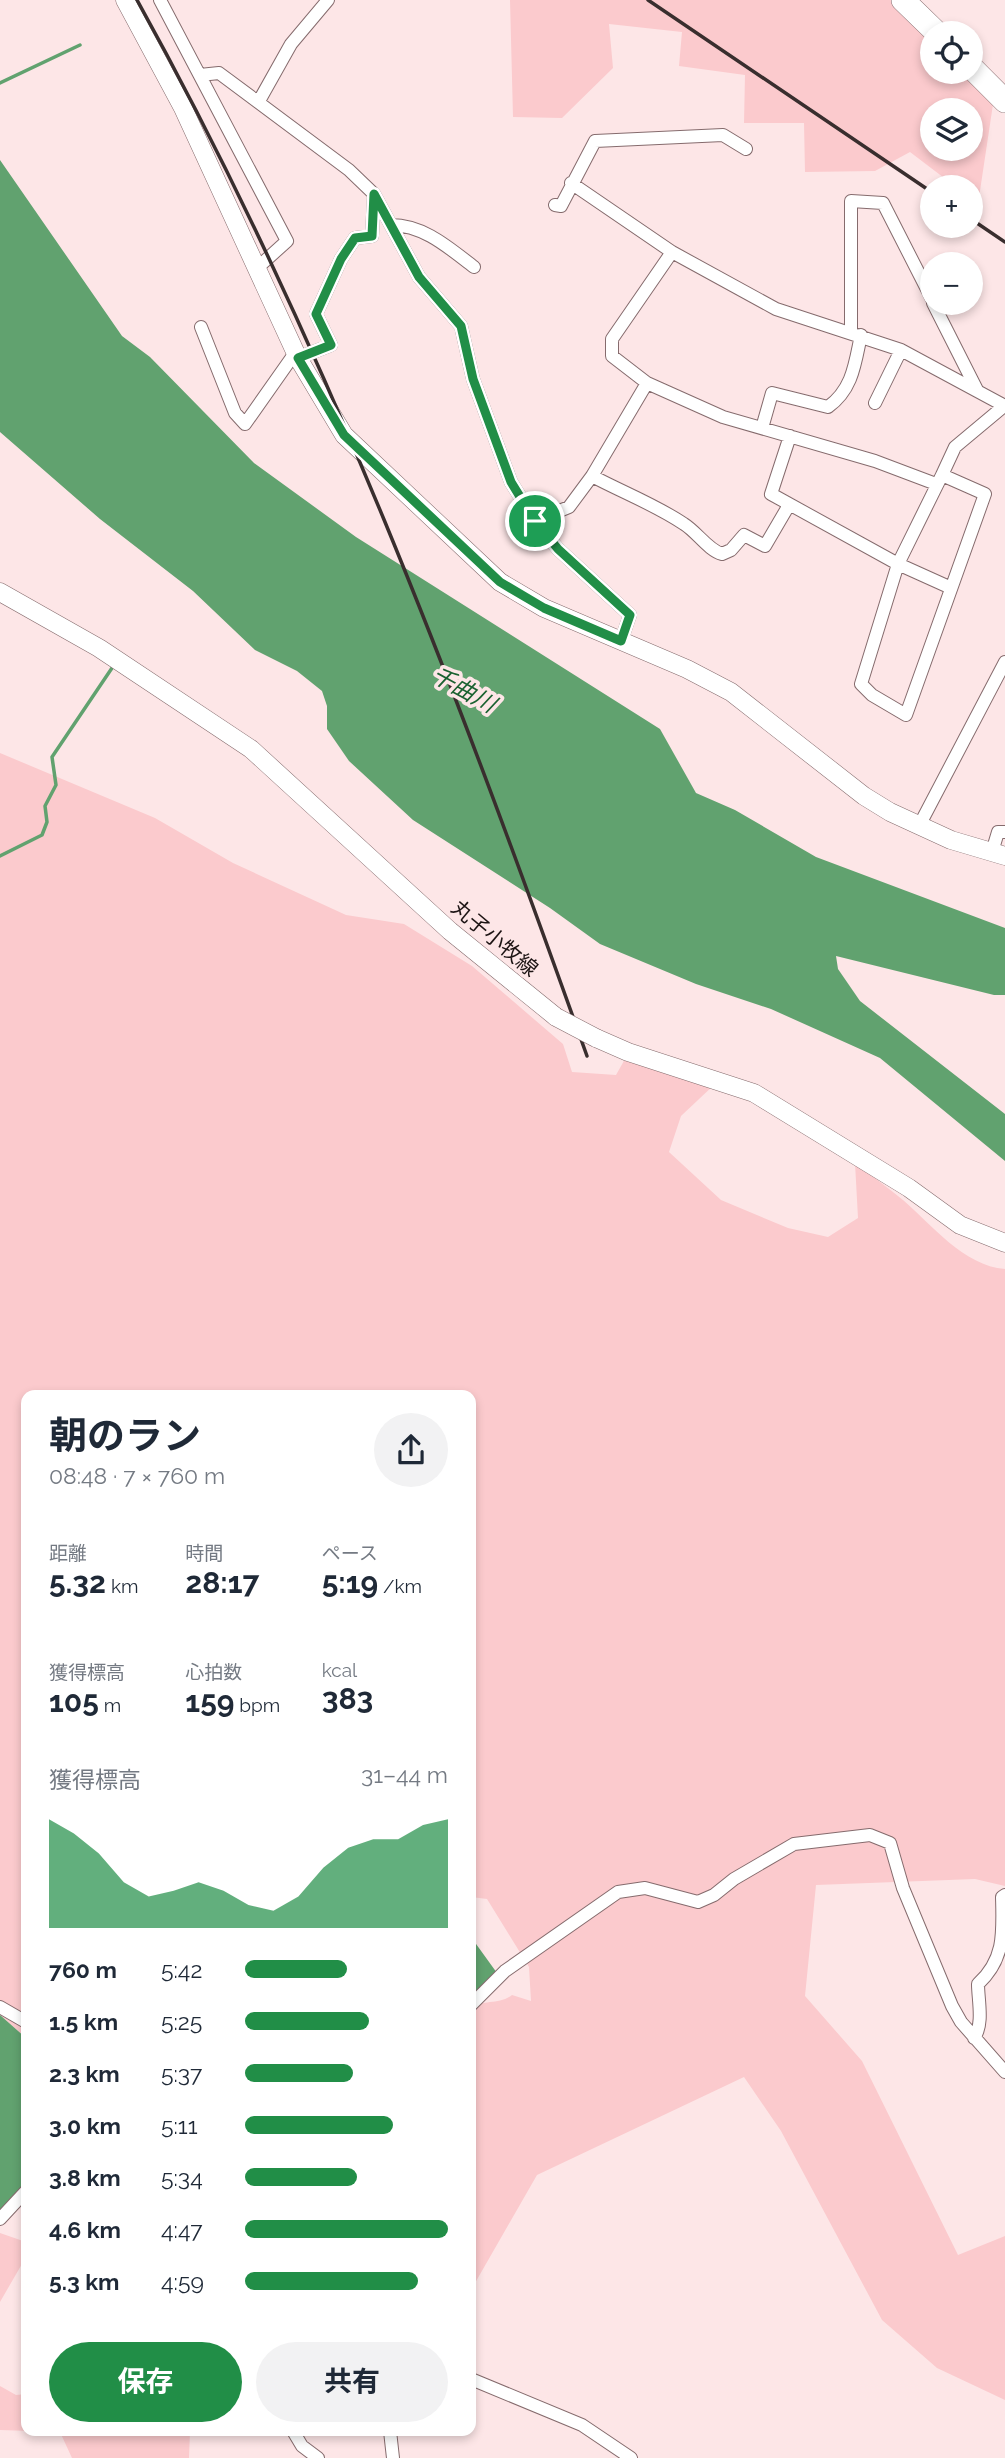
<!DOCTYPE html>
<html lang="ja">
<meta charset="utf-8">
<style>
:root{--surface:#fff;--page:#f2f2f3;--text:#1f2937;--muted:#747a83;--accent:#218e47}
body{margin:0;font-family:Raleway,"Noto Sans JP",sans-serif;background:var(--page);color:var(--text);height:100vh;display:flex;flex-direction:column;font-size:26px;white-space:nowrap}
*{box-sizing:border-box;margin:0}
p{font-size:23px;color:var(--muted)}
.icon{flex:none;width:38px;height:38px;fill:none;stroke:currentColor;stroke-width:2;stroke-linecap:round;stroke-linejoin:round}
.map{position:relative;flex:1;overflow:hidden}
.sheet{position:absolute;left:21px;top:1390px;width:455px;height:1046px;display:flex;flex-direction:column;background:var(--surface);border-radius:14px;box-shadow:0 4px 10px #0003}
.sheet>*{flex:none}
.tools{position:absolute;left:920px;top:21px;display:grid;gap:14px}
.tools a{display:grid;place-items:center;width:63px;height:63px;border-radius:50%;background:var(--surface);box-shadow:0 4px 10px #0003;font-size:35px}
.pin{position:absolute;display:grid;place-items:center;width:60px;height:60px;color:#fff;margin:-30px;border:4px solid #fff;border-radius:50%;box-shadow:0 2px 7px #0007}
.round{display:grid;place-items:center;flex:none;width:74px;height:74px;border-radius:37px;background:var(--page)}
.head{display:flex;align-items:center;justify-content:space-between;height:119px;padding:0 28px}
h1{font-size:38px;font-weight:700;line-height:52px}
.stats{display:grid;grid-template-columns:repeat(3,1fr);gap:10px;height:119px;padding:7px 28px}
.stats div{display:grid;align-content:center}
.stats b{font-size:30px;font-weight:700}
.stats small{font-size:19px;font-weight:400}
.stats p{font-size:19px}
.chart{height:196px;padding:14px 28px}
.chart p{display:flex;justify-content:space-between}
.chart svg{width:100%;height:126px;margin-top:7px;fill:var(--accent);opacity:.7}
.cta{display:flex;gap:14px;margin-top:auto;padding:14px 28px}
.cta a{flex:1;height:80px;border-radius:42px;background:var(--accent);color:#fff;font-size:28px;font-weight:700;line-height:80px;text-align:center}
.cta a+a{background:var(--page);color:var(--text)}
ul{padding:0 28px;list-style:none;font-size:23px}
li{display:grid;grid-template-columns:112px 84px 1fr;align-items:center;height:52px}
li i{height:18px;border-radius:9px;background:var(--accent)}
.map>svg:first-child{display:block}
</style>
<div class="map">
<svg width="1005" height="2458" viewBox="0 0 1005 2458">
<rect width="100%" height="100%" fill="#fde6e7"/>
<path fill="#fbcacd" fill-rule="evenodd" d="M510,0H904L933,33V72H971L995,91L978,204L971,199V187H956L910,152L875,171L805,172L804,123H744L745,75L679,66L682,32L609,24L613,68L562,118L513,117ZM933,110H971V149H933Z
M0,753L155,818L233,863L346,915L404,924L472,966L563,1044L572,1072L616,1075L625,1059L715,1084L681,1116L669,1152L721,1200L788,1228L828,1237L858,1218L855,1163C871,1175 887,1187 903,1200C931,1224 964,1266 1005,1269V1886L975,1879L816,1885L805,1996L862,2061L958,2255L1005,2236V2400L937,2368L882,2320L781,2131L744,2077L537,2175L471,2290V2008C483,1999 499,2005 512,1995L531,2001L529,1967L487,1899L471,1897V1395H26V2038L0,2015Z
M0,2233L26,2242V2257L0,2302Z
M0,2386L16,2395L26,2394V2431H190L189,2458H72L60,2432L0,2430Z"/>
<path fill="#61a26f" d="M0,160L122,336L150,357L254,463L356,537L660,729L696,793L735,810L816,857L1005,928V995H994L836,956L838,969L860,1001L1005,1114V1161L880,1058L771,1009L696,984L600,944L550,908L413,820L349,761L327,729V706L322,691L297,671L255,650L193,591L100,519L0,432Z
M471,1937L497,1973L471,2001Z
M0,2015L26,2038V2180L11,2202L0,2211Z"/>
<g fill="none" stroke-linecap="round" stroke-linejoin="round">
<path stroke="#61a26f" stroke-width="3.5" d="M0,83L80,45
M0,856L42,835L47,822L45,806L56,785L52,757L114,665"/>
<g stroke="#856b6d" stroke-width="14">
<path id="street" d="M160,0L287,241L256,269
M200,75L219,73L349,170L374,194L419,277L461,326L473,379L511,482L535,521L558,549L630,615L621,641
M259,101L291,44L328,0
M571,183L672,252L776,309L901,350L1005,406
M555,205L561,206L595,141L723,135L746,149
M391,225C424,225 449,248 474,267
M933,303L977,390
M201,327L235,413L245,424L295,353
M851,331V201L883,203L933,301
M298,358L331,345L316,314L341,259L355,238L372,236L374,194
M647,383L723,417L875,461L936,484
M875,403L901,350
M762,428L772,393L828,407C853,389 855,363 861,335
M790,436L771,494L898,564L949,587
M942,475L985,494L906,715L872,695L861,684L898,564Z
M942,475L955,447L1004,406
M592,476C622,492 656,505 684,524C697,532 708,550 722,554L731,550L744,535L765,546L789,505
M535,521L569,507L592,476L647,383L612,356V339L672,252
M919,826L1005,662
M992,852L998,832H1005
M471,2005L505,1971L618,1892L645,1888L698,1902L714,1895L734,1879L794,1844L870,1835L890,1843L903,1888L952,2006L961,2022L1005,2072
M0,2007L26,2022
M974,2038C984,2024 978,2000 978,1984C1005,1959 1003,1933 1002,1897L1005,1895
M0,2219L26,2191
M471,2379L582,2425L631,2458
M293,2431L302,2446L318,2458
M390,2431L393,2458"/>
</g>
<g stroke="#856b6d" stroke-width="19">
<path id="secondary" d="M125,0L183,108L298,358L344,435L500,582L544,608L687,669L731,692L864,796L890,812L951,840L1005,856
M0,592L99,648L251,749L450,931L556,1017
M596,1038L628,1052L754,1093L909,1188L960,1225L1005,1243"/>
</g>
<g stroke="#856b6d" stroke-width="24">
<path id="highway" d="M903,0L937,33
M971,67L1005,101"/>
</g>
<use href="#street" stroke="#fff" stroke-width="12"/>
<use href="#secondary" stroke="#fff" stroke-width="18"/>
<use href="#highway" stroke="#fff" stroke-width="23"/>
<path stroke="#392e2e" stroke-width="3.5" d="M137,0C324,337 458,695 587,1056
M648,0L933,193
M971,219L1005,242"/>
<g stroke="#856b6d" stroke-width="19" stroke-linecap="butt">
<path id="secondary-bridge" d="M556,1017L596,1038"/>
</g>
<use href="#secondary-bridge" stroke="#fff" stroke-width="18"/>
</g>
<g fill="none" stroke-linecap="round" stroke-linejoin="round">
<g stroke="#fff" stroke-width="14">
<path id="route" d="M374,194L419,277L461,326L473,379L511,482L535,521L558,549L630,615L621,641L544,608L500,582L344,435L298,358L331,345L316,314L341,259L355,238L372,236Z"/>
</g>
<use href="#route" stroke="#218e47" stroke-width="9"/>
</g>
<g text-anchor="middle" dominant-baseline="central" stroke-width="7" stroke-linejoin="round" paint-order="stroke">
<g font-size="21" fill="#1d1414" stroke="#fde6e7">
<text transform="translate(495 938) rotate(40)">丸子小牧線</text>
</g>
<g font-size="23" font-style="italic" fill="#1b6231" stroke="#fde6e7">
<text transform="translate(464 689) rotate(29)">千曲川</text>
</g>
</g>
</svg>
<div class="tools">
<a><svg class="icon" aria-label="locate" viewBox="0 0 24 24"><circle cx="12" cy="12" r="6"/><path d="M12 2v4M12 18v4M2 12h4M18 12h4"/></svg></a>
<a><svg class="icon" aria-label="layers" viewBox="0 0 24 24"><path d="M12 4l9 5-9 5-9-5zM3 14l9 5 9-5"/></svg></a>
<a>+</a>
<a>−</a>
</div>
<div class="pin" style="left:535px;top:521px;background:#1e9e55"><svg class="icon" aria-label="arrive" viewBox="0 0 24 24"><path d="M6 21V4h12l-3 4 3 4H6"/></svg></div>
<section class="sheet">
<div class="head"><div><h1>朝のラン</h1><p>08:48 · 7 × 760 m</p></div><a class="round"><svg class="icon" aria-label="share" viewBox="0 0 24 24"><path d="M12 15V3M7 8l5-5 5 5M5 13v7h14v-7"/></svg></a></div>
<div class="stats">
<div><p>距離</p><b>5.32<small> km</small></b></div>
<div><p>時間</p><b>28:17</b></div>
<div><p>ペース</p><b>5:19<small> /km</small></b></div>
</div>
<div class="stats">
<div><p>獲得標高</p><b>105<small> m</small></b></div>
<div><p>心拍数</p><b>159<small> bpm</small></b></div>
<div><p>kcal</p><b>383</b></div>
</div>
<div class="chart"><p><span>獲得標高</span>31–44 m</p>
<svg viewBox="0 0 160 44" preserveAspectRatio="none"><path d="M0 44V6L10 11L20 18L30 28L40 33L50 31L60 28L70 31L80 36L90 38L100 33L110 23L120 16L130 13L140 13L150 8L160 6V44z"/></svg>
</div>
<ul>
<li><b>760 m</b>5:42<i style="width:50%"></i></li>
<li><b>1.5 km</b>5:25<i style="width:61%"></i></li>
<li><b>2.3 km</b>5:37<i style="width:53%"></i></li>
<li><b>3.0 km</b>5:11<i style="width:73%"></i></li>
<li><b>3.8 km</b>5:34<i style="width:55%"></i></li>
<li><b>4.6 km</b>4:47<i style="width:100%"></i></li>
<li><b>5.3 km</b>4:59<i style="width:85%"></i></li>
</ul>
<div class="cta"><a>保存</a><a>共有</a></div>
</section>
</div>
